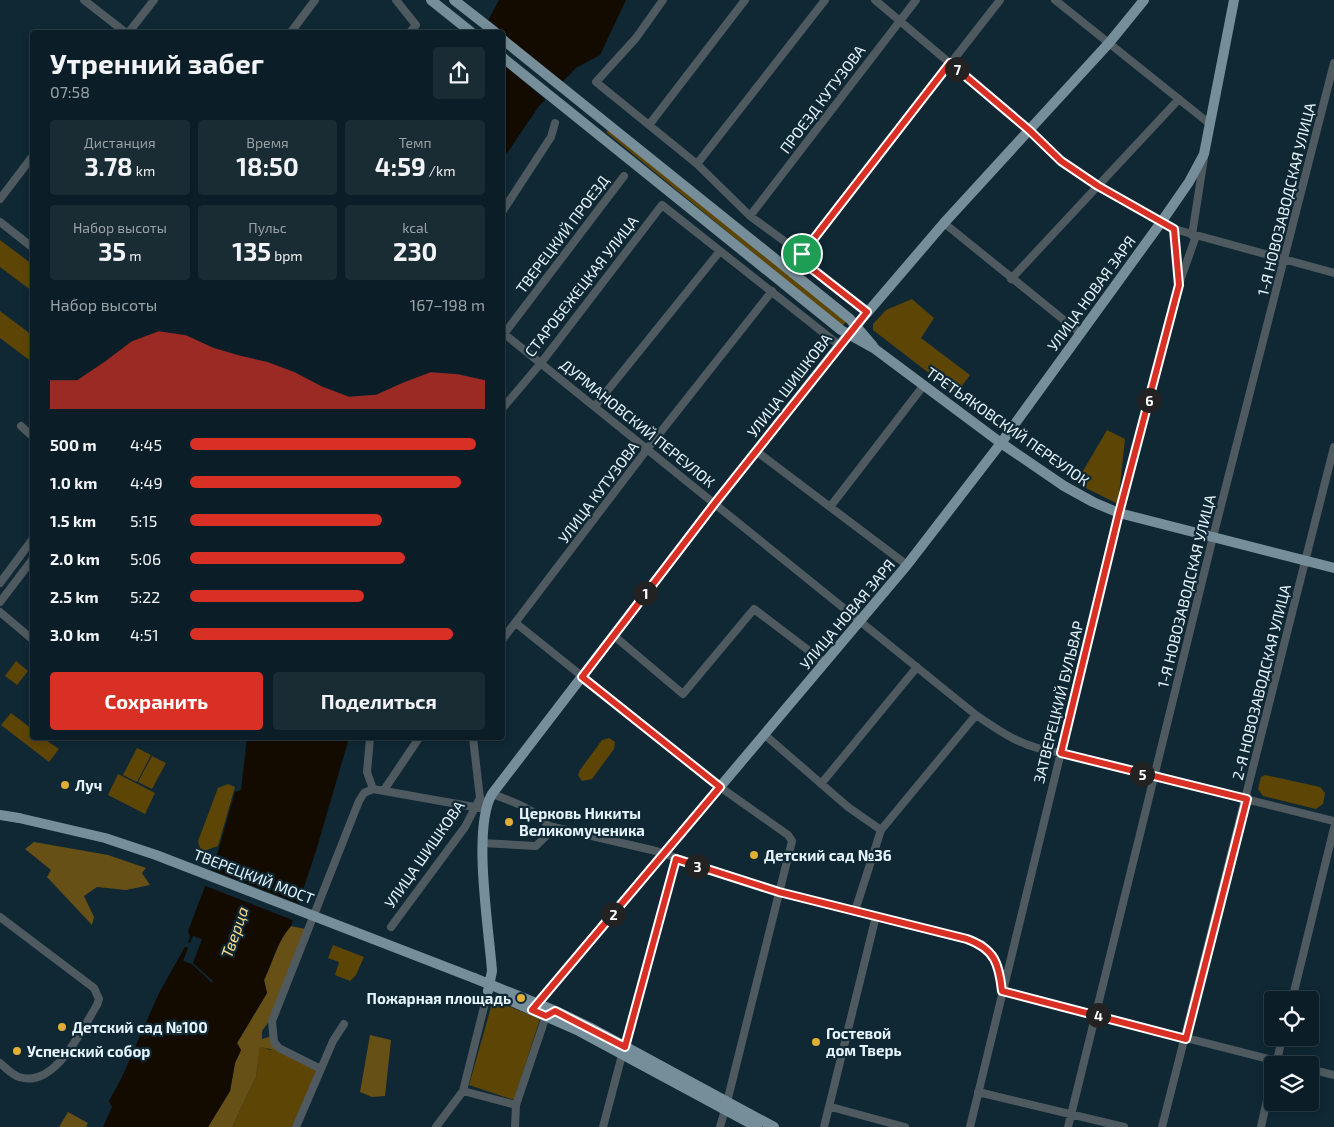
<!DOCTYPE html>
<html lang="ru">
<meta charset="utf-8">
<style>
:root{--surface:#0b1e27;--page:#192b33;--text:#f1f3f6;--muted:#9aa2a7;--line:#2b3c44;--accent:#d93025}
body{margin:0;font-family:"Exo 2",sans-serif;background:var(--page);color:var(--text);height:100vh;display:flex;flex-direction:column;font-size:19px;white-space:nowrap}
*{box-sizing:border-box;margin:0}
p{font-size:16px;color:var(--muted)}
.icon{flex:none;width:28px;height:28px;fill:none;stroke:currentColor;stroke-width:2;stroke-linecap:round;stroke-linejoin:round}
.map{position:relative;flex:1;overflow:hidden}
.side{position:absolute;left:30px;top:30px;width:475px;height:710px;display:flex;flex-direction:column;background:var(--surface);border-radius:5px;box-shadow:0 2px 8px #0003,0 0 0 1px var(--line)}
.side>*{flex:none}
.fabs{position:absolute;left:1264px;top:991px;display:grid;gap:10px}
.fabs a{display:grid;place-items:center;width:55px;height:55px;border-radius:5px;background:var(--surface);box-shadow:0 2px 8px #0003,0 0 0 1px var(--line);font-size:25px}
.pin{position:absolute;display:grid;place-items:center;width:42px;height:42px;color:#fff;margin:-21px;border:2px solid #fff;border-radius:50%;box-shadow:0 1px 5px #0007}
.km{position:absolute;width:25px;height:25px;margin:-12px;border-radius:50%;background:#222;color:#fff;font-size:14px;line-height:25px;text-align:center}
.round{display:grid;place-items:center;flex:none;width:52px;height:52px;border-radius:5px;background:var(--page)}
.summary{display:flex;align-items:center;justify-content:space-between;height:85px;padding:0 20px}
h1{font-size:28px;font-weight:700;line-height:38px}
.metrics{display:grid;grid-template-columns:repeat(3,1fr);gap:8px;height:85px;padding:5px 20px}
.metrics div{display:grid;align-content:center;border-radius:5px;background:var(--page);text-align:center}
.metrics b{font-size:25px;font-weight:700}
.metrics small{font-size:14px;font-weight:400}
.metrics p{font-size:14px}
.chart{height:140px;padding:10px 20px}
.chart p{display:flex;justify-content:space-between}
.chart svg{width:100%;height:90px;margin-top:5px;fill:var(--accent);opacity:.7}
.cta{display:flex;gap:10px;margin-top:auto;padding:10px 20px}
.cta a{flex:1;height:58px;border-radius:5px;background:var(--accent);color:#fff;font-size:20px;font-weight:700;line-height:58px;text-align:center}
.cta a+a{background:var(--page);color:var(--text)}
ul{padding:0 20px;list-style:none;font-size:16px}
li{display:grid;grid-template-columns:80px 60px 1fr;align-items:center;height:38px}
li i{height:12px;border-radius:6px;background:var(--accent)}
.map>svg:first-child{display:block}
</style>
<div class="map">
<svg width="1334" height="1127" viewBox="0 0 1334 1127">
<rect width="100%" height="100%" fill="#0f2834"/>
<path fill="#5d4506" d="M609,129L847,321L842,326L606,132Z
M0,240L32,264V291L0,267Z
M912,299L934,318L921,338L970,375L956,394L873,330V324L886,310Z
M0,311L32,335V362L0,338Z
M1107,430L1125,439L1118,504L1076,483Z
M16,661L28,671L17,685L5,676Z
M11,713L32,729V738H43L59,749L49,762L1,725Z
M609,738L615,742L614,749L592,779L582,781L578,775L580,770L602,740Z
M137,748L151,755L137,782L123,775Z
M152,756L166,763L152,789L138,782Z
M118,774L155,793L145,814L108,795Z
M1265,775L1320,787L1325,793L1323,804L1316,809L1263,796L1258,789L1261,777Z
M228,784L235,787L218,846L201,852L198,841L218,788Z
M333,945L364,957L356,975L350,981L335,975L339,962L328,958Z
M493,1000L540,1019L514,1100L469,1085Z
M260,1046L270,1050L276,1048L318,1069L292,1127H232L256,1077Z"/>
<path fill="#675015" d="M34,842L108,855L146,868L142,873L150,885L126,890L97,887L84,896L94,917L92,925L47,877L51,870L25,849Z
M291,926L305,929L270,1020L262,1031V1039L272,1036L276,1048L275,1050L260,1047L256,1077L232,1127H208L230,1091L235,1063L241,1050L237,1043L267,993L264,980C273,962 277,941 291,926Z
M370,1035L391,1040L385,1096L372,1097L360,1092Z
M68,1112L88,1123L86,1127H59Z"/>
<path fill="#140b00" d="M499,0H626L600,55L576,68L539,106L503,159L502,32H482Z
M247,738H349L316,851L291,926C277,941 273,962 264,980L267,993L237,1043L241,1050L235,1063L230,1091L208,1127H103L112,1107L109,1101L122,1077L159,993L190,938L188,931L217,855L235,792L241,790Z"/>
<path fill="#0f2834" d="M502,33L564,84L547,101L503,64Z
M209,869L300,904L295,921L203,885Z
M193,936L202,939L193,963L213,981L212,983L192,964L183,961L188,948L184,946L186,942L190,943Z"/>
<g fill="none" stroke-linecap="round" stroke-linejoin="round">
<path stroke="#4e5a5f" stroke-width="8" d="M84,0L125,32
M396,0L416,25L410,32
M663,0L636,38L596,82L697,164L750,216L802,254L807,265L867,312
M875,0L1029,130L1061,161L1098,186L1174,229L1334,273
M1055,0L1210,124
M129,32L154,0
M291,32L315,0
M649,125L745,0
M697,164L825,0
M0,199L32,157
M502,212L551,137L555,123
M750,216L916,0
M0,222L32,247
M944,223L1080,333
M1192,235L1204,158
M802,254L1000,0
M1011,279L1179,99
M1180,281L1196,236
M502,332L976,715C1005,735 1024,748 1061,753L1334,821
M504,334L624,176
M595,406L720,251
M502,409L541,363L662,205L839,345
M21,426L32,436
M756,451L907,565
M830,507L924,385
M0,583L32,540
M0,602L32,560
M0,612L32,639
M517,624L720,787L788,835L792,841L727,1102
M613,635L683,694L754,609L825,663
M502,640L648,448L772,291
M765,735L848,807L881,830
M370,738L367,772L373,789
M473,738L480,798L483,802
M821,784L917,667
M373,789L480,808
M384,790L419,738
M492,794C514,802 533,808 549,826L656,851L779,892L982,944L999,967L1002,991L1292,1065
M482,843L536,846L547,835L549,826
M855,911L881,830L976,715
M0,917L94,988L99,999L97,1005C82,1029 55,1089 19,1077C12,1075 6,1068 0,1063
M391,927L465,827L480,798
M1292,1000L1334,828
M625,1047L676,859
M1276,1065L1282,1038
M321,1069L279,1048L274,1042L272,1021L359,801L364,793L373,789
M1310,1069L1334,1075
M463,1091L516,1105
M978,1092L1124,1127
M831,1107L905,1127
M296,1127L333,1041L344,1024
M436,1127L463,1091L488,991
M515,1127L516,1105L546,1016
M603,1127L622,1055
M720,1127L725,1110
M824,1127L876,916
M970,1127L1119,513L1179,285L1174,229
M1068,1127L1213,537L1334,63
M1162,1127L1334,447
M1261,1127L1272,1078"/>
<path stroke="#768e9a" stroke-width="10" d="M431,0L471,32
M454,0L495,32
M502,39L850,319L873,346
M502,57L841,330L875,349L1001,443L1064,486L1093,502L1119,513L1334,568
M0,815L19,818
M474,978L558,1012L591,1028L774,1127
M488,991L492,971C489,929 472,828 492,794L715,503L843,341L944,223L1109,43L1144,0
M502,997L579,1031L757,1127
M532,1010L907,565L1001,443L1162,221L1189,182L1204,154L1234,0"/>
<path stroke="#768e9a" stroke-width="10" d="M19,818L105,838L156,855L474,978"/>
</g>
<g fill="none" stroke-linecap="round" stroke-linejoin="round">
<g stroke="#fff" stroke-width="10">
<path id="route" d="M950,63L1029,130L1061,161L1098,186L1174,229L1179,285L1119,513L1061,753L1247,799L1186,1039L1002,991C999,964 995,949 967,939L779,892L676,859L625,1047L555,1011L546,1016L532,1010L720,787L582,677L715,503L867,312L807,265L802,254Z"/>
</g>
<use href="#route" stroke="#d93025" stroke-width="6"/>
</g>
<g fill="#e1af34" stroke="#0f2834" stroke-width="2">
<circle cx="65" cy="785" r="5"/>
<circle cx="509" cy="822" r="5"/>
<circle cx="754" cy="855" r="5"/>
<circle cx="521" cy="998" r="5"/>
<circle cx="62" cy="1027" r="5"/>
<circle cx="816" cy="1042" r="5"/>
<circle cx="17" cy="1051" r="5"/>
</g>
<g text-anchor="middle" dominant-baseline="central" stroke-width="4.5" stroke-linejoin="round" paint-order="stroke">
<g font-size="15" fill="#e6f5fd" stroke="#0f2834">
<text transform="translate(822 99) rotate(-53)">ПРОЕЗД КУТУЗОВА</text>
<text transform="translate(1286 199) rotate(-76)">1-Я НОВОЗАВОДСКАЯ УЛИЦА</text>
<text transform="translate(562 234) rotate(-53)">ТВЕРЕЦКИЙ ПРОЕЗД</text>
<text transform="translate(581 286) rotate(-52)">СТАРОБЕЖЕЦКАЯ УЛИЦА</text>
<text transform="translate(1091 293) rotate(-54)">УЛИЦА НОВАЯ ЗАРЯ</text>
<text transform="translate(789 385) rotate(-52)">УЛИЦА ШИШКОВА</text>
<text transform="translate(638 423) rotate(39)">ДУРМАНОВСКИЙ ПЕРЕУЛОК</text>
<text transform="translate(1008 426) rotate(35)">ТРЕТЬЯКОВСКИЙ ПЕРЕУЛОК</text>
<text transform="translate(598 492) rotate(-53)">УЛИЦА КУТУЗОВА</text>
<text transform="translate(1186 591) rotate(-76)">1-Я НОВОЗАВОДСКАЯ УЛИЦА</text>
<text transform="translate(847 614) rotate(-50)">УЛИЦА НОВАЯ ЗАРЯ</text>
<text transform="translate(1261 682) rotate(-76)">2-Я НОВОЗАВОДСКАЯ УЛИЦА</text>
<text transform="translate(1058 702) rotate(-76)">ЗАТВЕРЕЦКИЙ БУЛЬВАР</text>
<text transform="translate(424 854) rotate(-55)">УЛИЦА ШИШКОВА</text>
<text transform="translate(254 876) rotate(21)">ТВЕРЕЦКИЙ МОСТ</text>
</g>
<g font-size="15" font-weight="bold" fill="#e6f5fd" stroke="#0f2834" text-anchor="start">
<text x="75" y="785">Луч</text>
<text x="519" y="813">Церковь Никиты<tspan x="519" dy="17">Великомученика</tspan></text>
<text x="764" y="855">Детский сад №36</text>
<text x="511" y="998" text-anchor="end">Пожарная площадь</text>
<text x="72" y="1027">Детский сад №100</text>
<text x="826" y="1033">Гостевой<tspan x="826" dy="17">дом Тверь</tspan></text>
<text x="27" y="1051">Успенский собор</text>
</g>
<g font-size="16" font-style="italic" fill="#fdda8c" stroke="#0f2834">
<text transform="translate(234 932) rotate(-71)">Тверца</text>
</g>
</g>
</svg>
<div class="fabs">
<a><svg class="icon" aria-label="locate" viewBox="0 0 24 24"><circle cx="12" cy="12" r="6"/><path d="M12 2v4M12 18v4M2 12h4M18 12h4"/></svg></a>
<a><svg class="icon" aria-label="layers" viewBox="0 0 24 24"><path d="M12 4l9 5-9 5-9-5zM3 14l9 5 9-5"/></svg></a>
</div>
<div class="pin" style="left:802px;top:254px;background:#1e9e55"><svg class="icon" aria-label="arrive" viewBox="0 0 24 24"><path d="M6 21V4h12l-3 4 3 4H6"/></svg></div>
<b class="km" style="left:645px;top:593px">1</b>
<b class="km" style="left:613px;top:914px">2</b>
<b class="km" style="left:697px;top:866px">3</b>
<b class="km" style="left:1098px;top:1015px">4</b>
<b class="km" style="left:1142px;top:774px">5</b>
<b class="km" style="left:1149px;top:400px">6</b>
<b class="km" style="left:957px;top:69px">7</b>
<section class="side">
<div class="summary"><div><h1>Утренний забег</h1><p>07:58</p></div><a class="round"><svg class="icon" aria-label="share" viewBox="0 0 24 24"><path d="M12 15V3M7 8l5-5 5 5M5 13v7h14v-7"/></svg></a></div>
<div class="metrics">
<div><p>Дистанция</p><b>3.78<small> km</small></b></div>
<div><p>Время</p><b>18:50</b></div>
<div><p>Темп</p><b>4:59<small> /km</small></b></div>
</div>
<div class="metrics">
<div><p>Набор высоты</p><b>35<small> m</small></b></div>
<div><p>Пульс</p><b>135<small> bpm</small></b></div>
<div><p>kcal</p><b>230</b></div>
</div>
<div class="chart"><p><span>Набор высоты</span>167–198 m</p>
<svg viewBox="0 0 160 44" preserveAspectRatio="none"><path d="M0 44V30L10 30L20 21L30 11L40 6L50 8L60 14L70 18L80 21L90 26L100 33L110 38L120 37L130 31L140 26L150 27L160 30V44z"/></svg>
</div>
<ul>
<li><b>500 m</b>4:45<i style="width:97%"></i></li>
<li><b>1.0 km</b>4:49<i style="width:92%"></i></li>
<li><b>1.5 km</b>5:15<i style="width:65%"></i></li>
<li><b>2.0 km</b>5:06<i style="width:73%"></i></li>
<li><b>2.5 km</b>5:22<i style="width:59%"></i></li>
<li><b>3.0 km</b>4:51<i style="width:89%"></i></li>
</ul>
<div class="cta"><a>Сохранить</a><a>Поделиться</a></div>
</section>
</div>
